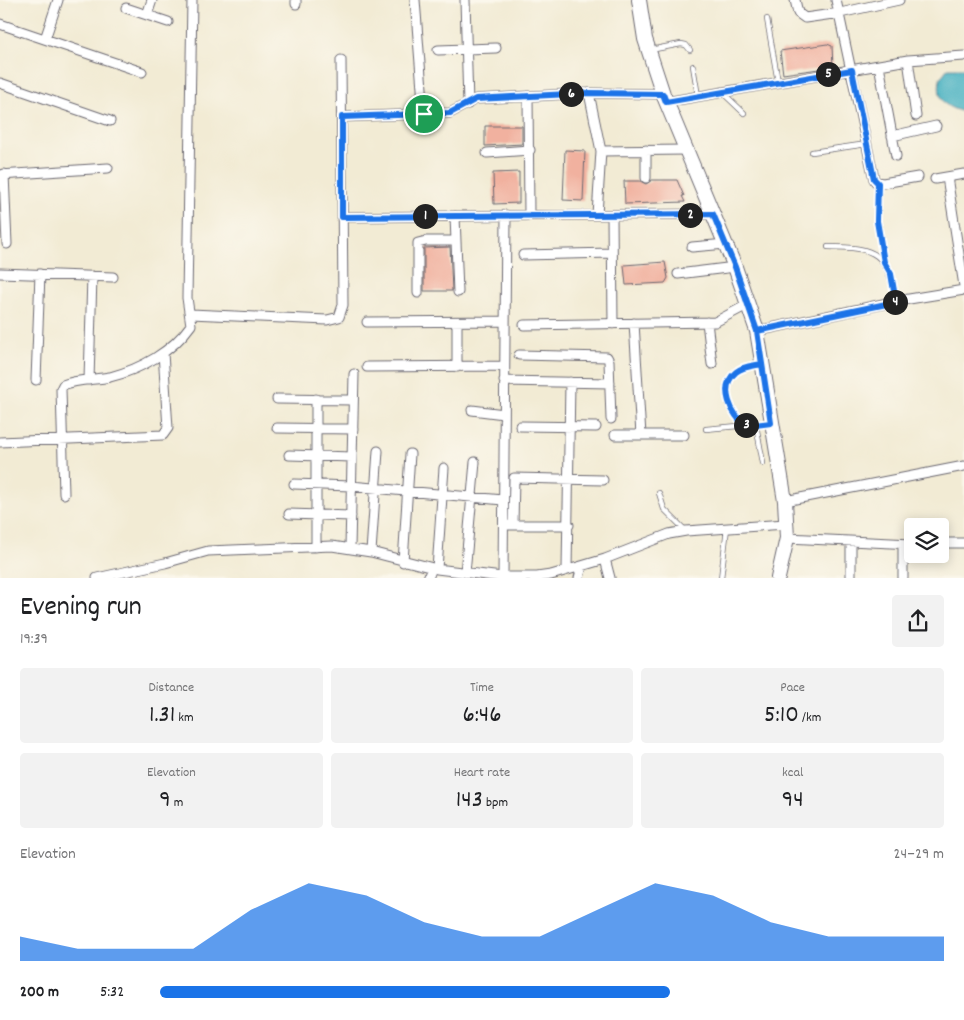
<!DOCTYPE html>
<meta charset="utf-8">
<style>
:root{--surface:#fff;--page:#f2f2f2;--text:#202124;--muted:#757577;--accent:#1a73e8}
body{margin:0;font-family:Dekko,sans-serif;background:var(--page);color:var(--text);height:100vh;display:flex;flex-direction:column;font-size:19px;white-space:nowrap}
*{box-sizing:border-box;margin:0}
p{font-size:16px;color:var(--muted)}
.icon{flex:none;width:28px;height:28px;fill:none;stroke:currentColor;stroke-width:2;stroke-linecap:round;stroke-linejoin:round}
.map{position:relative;height:578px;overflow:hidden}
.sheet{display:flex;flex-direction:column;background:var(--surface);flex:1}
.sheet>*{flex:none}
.tools{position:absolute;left:904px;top:518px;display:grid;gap:10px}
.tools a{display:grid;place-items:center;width:45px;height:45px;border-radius:5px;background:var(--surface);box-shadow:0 2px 12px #0003;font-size:25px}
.pin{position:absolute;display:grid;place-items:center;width:42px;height:42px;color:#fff;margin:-21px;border:2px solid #fff;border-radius:50%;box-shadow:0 1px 5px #0007}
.km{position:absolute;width:25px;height:25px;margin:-12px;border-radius:50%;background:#222;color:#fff;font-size:14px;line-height:25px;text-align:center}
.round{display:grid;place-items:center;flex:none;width:52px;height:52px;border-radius:5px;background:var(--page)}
.summary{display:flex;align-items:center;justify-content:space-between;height:85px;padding:0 20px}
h1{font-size:28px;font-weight:600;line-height:38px}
.figures{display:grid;grid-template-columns:repeat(3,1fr);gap:8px;height:85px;padding:5px 20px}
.figures div{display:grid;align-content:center;border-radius:5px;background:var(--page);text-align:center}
.figures b{font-size:25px;font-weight:600}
.figures small{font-size:14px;font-weight:400}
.figures p{font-size:14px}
.chart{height:140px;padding:10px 20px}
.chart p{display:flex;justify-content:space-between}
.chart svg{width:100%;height:90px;margin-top:5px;fill:var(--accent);opacity:.7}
ul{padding:0 20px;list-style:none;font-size:16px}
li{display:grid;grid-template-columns:80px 60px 1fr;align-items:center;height:38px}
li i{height:12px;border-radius:6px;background:var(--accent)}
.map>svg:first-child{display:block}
</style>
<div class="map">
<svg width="964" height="578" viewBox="0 0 964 578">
<rect width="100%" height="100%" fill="#fbf7ec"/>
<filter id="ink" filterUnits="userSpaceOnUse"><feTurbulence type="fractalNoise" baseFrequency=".02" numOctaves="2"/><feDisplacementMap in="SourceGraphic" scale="10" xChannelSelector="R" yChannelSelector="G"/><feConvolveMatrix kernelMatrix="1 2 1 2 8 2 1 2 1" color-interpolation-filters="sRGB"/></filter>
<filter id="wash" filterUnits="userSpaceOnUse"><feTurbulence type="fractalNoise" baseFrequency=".0096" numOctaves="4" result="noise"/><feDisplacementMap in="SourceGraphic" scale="20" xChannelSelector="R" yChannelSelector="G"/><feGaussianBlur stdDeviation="1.12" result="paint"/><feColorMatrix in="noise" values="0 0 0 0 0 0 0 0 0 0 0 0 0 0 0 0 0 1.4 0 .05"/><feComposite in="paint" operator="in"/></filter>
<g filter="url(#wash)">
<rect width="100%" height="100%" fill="#f2ebd4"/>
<path fill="#42afc0" stroke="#32687e" d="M948,68H964V112C944,107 937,101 940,78Z"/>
<g id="blocks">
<path fill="#f1b19f" d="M827,44L832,46L833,67L783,74L780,51Z
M485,126H522V144L485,146Z
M565,150L585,151L583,201L563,200Z
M519,172V203L494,204L493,173Z
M652,180H677L684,196H682L685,202L625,204L624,181H640L646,184Z
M450,247L452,291H424V248Z
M665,262L668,278L665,283L626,285L624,265Z"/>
</g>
</g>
<g filter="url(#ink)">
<use href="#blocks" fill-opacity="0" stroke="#6b6871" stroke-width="1"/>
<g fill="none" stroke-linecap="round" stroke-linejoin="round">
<g stroke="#6b6871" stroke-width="6">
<path id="lane" d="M767,19L778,82
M650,50L681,44L686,45L690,50
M693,66L698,96
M723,93L744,113
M812,152L867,144
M879,183L877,221L884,262
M828,247C877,247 887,253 896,301
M756,425L763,463
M747,426C732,417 721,394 731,377C737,367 751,366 760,364
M706,429L770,423
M659,493L664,509L685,530
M721,578L727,528"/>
</g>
<g stroke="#6b6871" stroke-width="11">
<path id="street" d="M296,0V4
M415,0L424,114
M465,0L468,104
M795,0L798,13L805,18L840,13L899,0
M836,0L874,179L876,182L883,183L918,177
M126,8L168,22
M147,15L152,0
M0,24L142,72
M45,39L58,0
M438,50L496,48
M908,60L916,116
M879,65L896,156
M0,83L110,121
M589,93L601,151L597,215
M528,96L529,216
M666,102L908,60L964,56
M342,117L450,113L476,99L589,93L663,94
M892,136L936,126
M646,150V178
M601,151L685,150
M487,153L530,150
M4,174L7,244
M0,175L108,168
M947,177L964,286
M935,179L964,174
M612,215L613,324
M455,216L458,292
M343,217L713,214
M692,247L726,244
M523,255L612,253
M0,273L113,277
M678,274L735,267
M418,293V243L426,241H456
M191,314L327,320L339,317L343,305L341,60
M367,322L505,321
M457,322V367
M707,322L712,364
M634,323L641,435
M524,325L715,322L747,305
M757,331L897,301L964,290
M519,355L607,357L609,361L611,419
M367,367L504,366
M36,380L40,274
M89,380L92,276
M504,381L610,383
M277,399L353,400
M472,410L504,414
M520,426L596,427
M277,428L353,429
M615,435H684
M0,442L163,435L168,428L163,353
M289,455L352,457
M294,484L351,486L503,500
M64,494L61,389L63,385C77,379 95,380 110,377C141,369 172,352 191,325L187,298L192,0
M785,501L964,466
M289,514L351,516
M509,525H569
M513,525L514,478L603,480
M787,538L912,544
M851,542V578
M940,543H964
M903,544V578
M316,547V399
M350,548L354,374
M371,552L378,451
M605,559L610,578
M403,562L410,454
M437,569L444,468
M567,570L570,382
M465,573L475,462
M503,577L506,215
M97,578L165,563L208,551L332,546L371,552L437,569L502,577H537L551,575L605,559L669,534L686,531L786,524
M428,578L432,568
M579,578L582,566"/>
</g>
<g stroke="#6b6871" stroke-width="16">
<path id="secondary" d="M639,0L645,39L663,94L735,267L757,331L785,501L787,538L778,578"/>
</g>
<use href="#lane" stroke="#fff" stroke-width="4.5"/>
<use href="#street" stroke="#fff" stroke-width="9"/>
<use href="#secondary" stroke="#fff" stroke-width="14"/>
</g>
</g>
<g fill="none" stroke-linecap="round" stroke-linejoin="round" filter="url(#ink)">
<g stroke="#fff" stroke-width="10">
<path id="route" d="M424,114L342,117V217L713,214L735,267L757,331L771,423L747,426C731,416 718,387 736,372C743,366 753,366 762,364L757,331L896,302L891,274L884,262L877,221L878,183L874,179L852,70L666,102L663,94L589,93L476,99L450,113L424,114"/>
</g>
<use href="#route" stroke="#1a73e8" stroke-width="6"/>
</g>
</svg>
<div class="tools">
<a><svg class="icon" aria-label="layers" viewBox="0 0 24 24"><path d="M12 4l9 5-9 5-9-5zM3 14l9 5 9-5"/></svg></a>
</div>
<div class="pin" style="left:424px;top:114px;background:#1e9e55"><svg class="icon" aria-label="arrive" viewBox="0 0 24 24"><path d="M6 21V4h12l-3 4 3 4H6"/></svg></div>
<b class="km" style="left:425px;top:216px">1</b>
<b class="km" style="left:690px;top:215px">2</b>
<b class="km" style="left:746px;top:425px">3</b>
<b class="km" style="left:895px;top:302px">4</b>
<b class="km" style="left:828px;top:74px">5</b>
<b class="km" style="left:571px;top:94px">6</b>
</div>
<section class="sheet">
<div class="summary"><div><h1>Evening run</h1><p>19:39</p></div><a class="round"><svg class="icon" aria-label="share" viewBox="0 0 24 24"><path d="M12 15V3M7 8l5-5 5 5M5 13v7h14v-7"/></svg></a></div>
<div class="figures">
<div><p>Distance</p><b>1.31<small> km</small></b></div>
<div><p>Time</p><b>6:46</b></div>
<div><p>Pace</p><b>5:10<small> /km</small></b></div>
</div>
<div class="figures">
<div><p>Elevation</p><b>9<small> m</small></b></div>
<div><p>Heart rate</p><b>143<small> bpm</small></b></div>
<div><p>kcal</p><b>94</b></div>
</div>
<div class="chart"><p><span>Elevation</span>24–29 m</p>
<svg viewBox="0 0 160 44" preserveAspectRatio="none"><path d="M0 44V32L10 38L20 38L30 38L40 19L50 6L60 12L70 25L80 32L90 32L100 19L110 6L120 12L130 25L140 32L150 32L160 32V44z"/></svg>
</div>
<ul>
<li><b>200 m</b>5:32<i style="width:65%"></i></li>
</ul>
</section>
